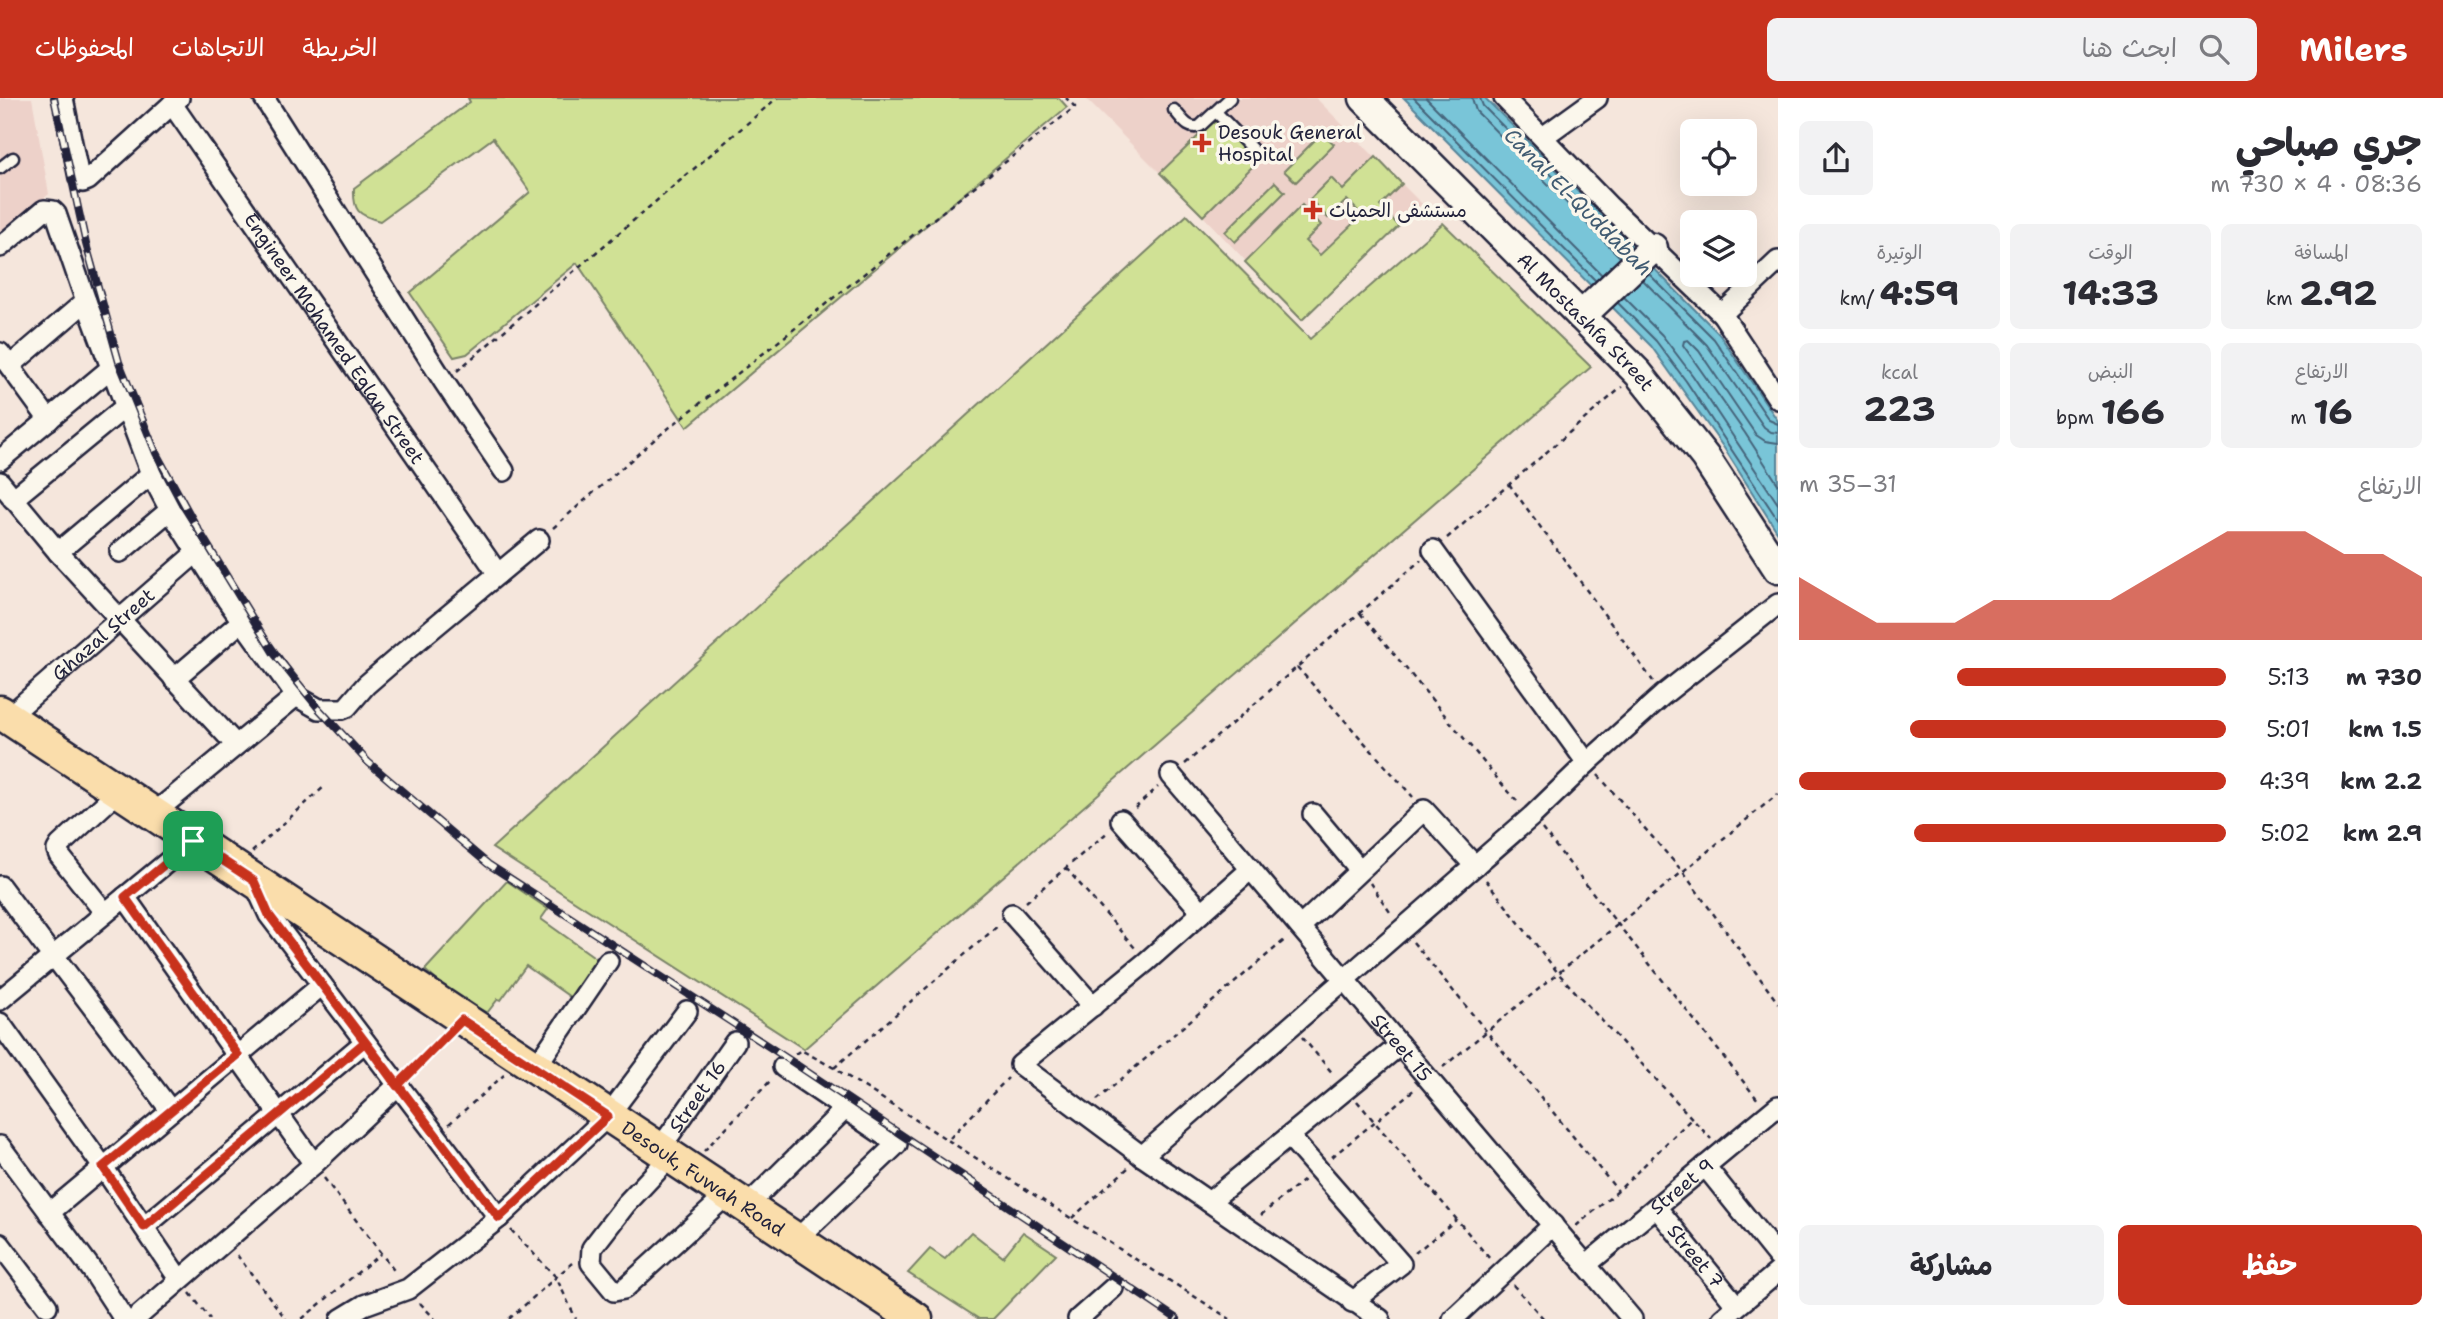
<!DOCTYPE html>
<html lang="ar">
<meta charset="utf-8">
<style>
:root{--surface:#fff;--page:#f2f2f3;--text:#2b2b33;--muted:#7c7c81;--accent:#c8321e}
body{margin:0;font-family:"Shantell Sans","Playpen Sans Arabic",sans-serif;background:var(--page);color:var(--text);direction:rtl;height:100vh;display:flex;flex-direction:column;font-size:26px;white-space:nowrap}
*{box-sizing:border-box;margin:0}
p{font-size:23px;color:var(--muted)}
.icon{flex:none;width:38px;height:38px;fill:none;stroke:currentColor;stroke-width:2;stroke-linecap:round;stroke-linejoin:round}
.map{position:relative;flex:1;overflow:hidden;direction:ltr}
.side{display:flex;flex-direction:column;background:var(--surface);width:665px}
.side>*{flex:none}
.buttons{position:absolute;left:1680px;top:21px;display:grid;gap:14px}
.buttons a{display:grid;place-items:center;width:77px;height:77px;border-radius:10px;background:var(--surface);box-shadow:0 7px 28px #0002;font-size:35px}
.pin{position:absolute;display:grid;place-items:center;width:60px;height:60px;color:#fff;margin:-30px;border-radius:14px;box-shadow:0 4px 10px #0006}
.round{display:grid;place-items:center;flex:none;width:74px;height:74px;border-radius:10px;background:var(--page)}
.summary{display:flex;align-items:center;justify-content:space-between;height:119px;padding:0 21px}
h1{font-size:38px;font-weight:700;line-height:52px}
.stats{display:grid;grid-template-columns:repeat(3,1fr);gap:10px;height:119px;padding:7px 21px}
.stats div{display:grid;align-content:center;border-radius:10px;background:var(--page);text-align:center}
.stats b{font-size:35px;font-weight:700}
.stats small{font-size:19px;font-weight:400}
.stats p{font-size:19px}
.chart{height:196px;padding:14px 21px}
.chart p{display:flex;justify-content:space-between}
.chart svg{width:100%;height:126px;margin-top:7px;fill:var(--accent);opacity:.7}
.action{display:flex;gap:14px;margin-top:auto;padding:14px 21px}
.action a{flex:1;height:80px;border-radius:10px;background:var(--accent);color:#fff;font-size:28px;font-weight:700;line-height:80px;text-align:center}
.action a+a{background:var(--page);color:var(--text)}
ul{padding:0 21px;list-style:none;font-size:23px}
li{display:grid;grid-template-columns:112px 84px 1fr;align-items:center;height:52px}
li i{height:18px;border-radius:9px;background:var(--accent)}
header{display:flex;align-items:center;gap:42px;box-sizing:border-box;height:98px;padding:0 35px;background:var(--accent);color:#fff}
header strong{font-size:33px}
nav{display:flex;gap:38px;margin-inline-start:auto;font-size:24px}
.search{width:490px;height:63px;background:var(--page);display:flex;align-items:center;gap:18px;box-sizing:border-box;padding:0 24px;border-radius:10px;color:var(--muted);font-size:26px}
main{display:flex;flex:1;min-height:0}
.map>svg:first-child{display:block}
</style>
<header>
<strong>Milers</strong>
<div class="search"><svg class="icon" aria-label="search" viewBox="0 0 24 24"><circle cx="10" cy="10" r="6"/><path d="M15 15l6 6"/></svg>ابحث هنا</div>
<nav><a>الخريطة</a><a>الاتجاهات</a><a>المحفوظات</a></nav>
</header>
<main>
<section class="side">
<div class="summary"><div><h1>جري صباحي</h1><p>08:36 · 4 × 730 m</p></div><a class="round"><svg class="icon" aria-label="share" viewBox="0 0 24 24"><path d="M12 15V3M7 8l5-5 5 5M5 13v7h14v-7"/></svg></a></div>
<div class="stats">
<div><p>المسافة</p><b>2.92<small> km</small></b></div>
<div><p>الوقت</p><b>14:33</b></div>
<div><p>الوتيرة</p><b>4:59<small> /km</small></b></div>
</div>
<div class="stats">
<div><p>الارتفاع</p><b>16<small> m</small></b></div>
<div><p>النبض</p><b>166<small> bpm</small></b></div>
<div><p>kcal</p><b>223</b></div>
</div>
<div class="chart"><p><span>الارتفاع</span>31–35 m</p>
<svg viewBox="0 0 160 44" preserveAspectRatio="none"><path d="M0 44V22L10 30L20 38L30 38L40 38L50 30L60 30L70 30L80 30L90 22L100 14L110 6L120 6L130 6L140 14L150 14L160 22V44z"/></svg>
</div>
<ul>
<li><b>730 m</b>5:13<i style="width:63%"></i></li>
<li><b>1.5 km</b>5:01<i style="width:74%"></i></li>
<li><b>2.2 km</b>4:39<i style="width:100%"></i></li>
<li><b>2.9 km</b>5:02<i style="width:73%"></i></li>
</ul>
<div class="action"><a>حفظ</a><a>مشاركة</a></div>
</section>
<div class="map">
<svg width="1778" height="1221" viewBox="0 0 1778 1221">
<rect width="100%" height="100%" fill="#f5e6dc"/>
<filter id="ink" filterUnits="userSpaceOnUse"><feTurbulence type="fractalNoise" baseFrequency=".0143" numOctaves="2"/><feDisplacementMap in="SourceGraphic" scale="14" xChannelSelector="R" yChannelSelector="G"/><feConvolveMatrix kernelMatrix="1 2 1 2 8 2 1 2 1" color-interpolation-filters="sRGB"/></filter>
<g filter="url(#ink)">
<path fill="#edd1c9" d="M0,0H32L49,96L0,137Z
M1085,0H1316L1422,106L1302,222L1203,118Z"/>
<path fill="#d0e195" stroke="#798268" stroke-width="2" d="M468,0H1059L1067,9L687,329L577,165L467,256L454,259L410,195L530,94L493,40L380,123C358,117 353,113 354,90L470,4Z
M1215,22L1257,64L1203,118L1160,75Z
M1322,35L1334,46L1296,84L1284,73Z
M1376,59L1402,86L1380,108L1399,128L1302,222L1245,164L1302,107L1321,127L1305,143L1320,157L1362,117L1347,102L1328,120L1310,101L1331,80L1343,92Z
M1275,84L1285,94L1235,144L1225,134Z
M1187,117L1310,241L1443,125L1591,269L804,951L492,750Z
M507,783L548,811L541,821L600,863L573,901L526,868L501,902L498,901L487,915L450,895L425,872Z
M971,1134L1003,1159L1023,1134L1056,1156L993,1221H979L908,1175L930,1151L945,1161Z"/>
<path fill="#79c5d8" stroke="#568499" stroke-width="2" d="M1404,0H1485L1719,236L1778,323V435L1724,350L1651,248Z"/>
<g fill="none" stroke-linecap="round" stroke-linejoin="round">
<path stroke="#45637a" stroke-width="2" d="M1414,0L1596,183
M1426,0L1602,177
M1472,0L1476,13L1620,159
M1480,0L1483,8L1627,153
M1649,176L1714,241L1769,322L1778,326
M1643,182L1707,247L1764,329L1771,334L1778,335
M1624,199L1662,237L1693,278L1778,406
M1618,205L1656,243L1686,283L1778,422
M1778,345L1765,343L1756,337L1699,253L1688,242L1684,243L1683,247L1745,335L1778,386"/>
<g stroke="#22223b" stroke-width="15">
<path id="lane" d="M1174,12C1182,20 1188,33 1200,28L1230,0
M1216,14L1255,54
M0,70L13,60"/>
</g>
<g stroke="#22223b" stroke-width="24">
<g id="street">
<path d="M63,0L79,80L83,84L88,82L179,0"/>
<path d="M264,0L444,284L504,373"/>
<path d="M1504,0L1610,109L1722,216L1778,301"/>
<path id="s1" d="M172,6L498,476"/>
<path d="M1543,39L1597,0"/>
<path d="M0,149L44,112L53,113L56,116L86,203L151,376L170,412L227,502L296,598L319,611H342L347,609L366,587L403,555L539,442"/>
<path d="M1722,216L1778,163"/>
<path d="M0,255L49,322"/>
<path d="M10,268L86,203"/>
<path d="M0,362L111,270"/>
<path d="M0,384L58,454L236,647"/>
<path d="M13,401L125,309"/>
<path d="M1433,452L1587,665"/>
<path d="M58,454L151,376"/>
<path d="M120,454L170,412"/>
<path d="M174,581L242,523"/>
<path id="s2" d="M8,619L197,454"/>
<path id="s3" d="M1171,677L1632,1221"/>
<path d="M153,716L296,598"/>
<path d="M1313,716L1360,772"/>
<path d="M1121,722L1202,814"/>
<path d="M1251,771L1146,864L1020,967L1142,1058L1380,1221"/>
<path d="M254,784L269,817L499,1120"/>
<path d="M0,788L53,859"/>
<path d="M125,799L314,1066"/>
<path d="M105,815L59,757L57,752L60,747L119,693"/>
<path d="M1012,816L1093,908"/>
<path d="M1300,829L1424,712L1475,768"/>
<path d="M54,858L171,1013"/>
<path d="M0,902L193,743"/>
<path d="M0,925L103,1069L179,1181"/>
<path d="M783,969L897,1046L796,1142"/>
<path d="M535,970L608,863"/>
<path d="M1289,1038L1401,1166L1352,1204"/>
<path d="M0,1048L92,1172L124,1221"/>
<path id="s4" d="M659,1052L735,944"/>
<path d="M1142,1058L1532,718L1587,665L1663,597L1778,506"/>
<path d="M670,1059L626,1106L592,1150L591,1165L614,1193L624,1191L727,1097"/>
<path d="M1705,1068L1778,1159"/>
<path d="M1209,1104L1400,947"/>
<path d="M746,1109L845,1011"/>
<path id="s5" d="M1656,1109L1736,1207"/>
<path d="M49,1115L322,887"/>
<path d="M144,1129L365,944"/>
<path d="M0,1146L47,1208"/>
<path id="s6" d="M1586,1167L1778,1008"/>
<path d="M135,1221L314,1066L397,988"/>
<path d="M341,1221L364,1207L408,1191L499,1120L608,1018L687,913"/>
<path d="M1078,1221L1113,1190"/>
<path d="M1453,1221L1553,1127"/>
<path d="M1722,1221L1778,1174"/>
</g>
</g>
<g stroke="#22223b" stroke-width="33">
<g id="secondary">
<path id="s7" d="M1364,0L1638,275L1705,359L1778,471"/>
<path d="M1581,218L1653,150"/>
</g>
</g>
<g stroke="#22223b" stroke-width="37">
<g id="primary">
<path id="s8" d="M0,614L916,1221"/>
</g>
</g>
<path stroke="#22223b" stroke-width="2.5" stroke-dasharray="5 5" stroke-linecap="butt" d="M457,273L777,0
M1509,386L1653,583
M553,430L655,341L1075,9L1066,0
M1447,440L1622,289
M1360,515L1501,685L1519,705
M1297,569L1413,699
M1185,666L1421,462
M1598,677L1683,774L1778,905
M1135,710L1158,689
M1542,731L1758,1002
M252,754L325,688
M1066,770L1135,850
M1486,782L1558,875L1711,1041
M1370,785L1392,817
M1026,804L1109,733
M1413,844L1618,1093
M1302,939L1334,977
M795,956L801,952L834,970L1230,1221
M1443,969L1778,696
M834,970L1000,826
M409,975L446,938
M1097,1002L1287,840
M1357,1003L1490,1161
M449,1026L504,977
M950,1040L1008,980
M704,1053L772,981
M1332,1059L1416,990
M324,1080L396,1175
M1261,1117L1305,1081
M1072,1120L1129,1069
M1576,1128L1618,1093L1691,1021
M511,1132L556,1179L576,1221
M1415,1155L1456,1122
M237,1157L286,1221
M1513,1187L1544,1221
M190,1195L210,1221
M420,1205L435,1221
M302,1221L380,1156
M509,1221L572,1165"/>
<use href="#lane" stroke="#fbf7ec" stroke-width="10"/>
<use href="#street" stroke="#fbf7ec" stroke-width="19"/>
<use href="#secondary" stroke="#fbf7ec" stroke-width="28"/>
<use href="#primary" stroke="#faddab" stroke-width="32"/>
<g stroke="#22223b" stroke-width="8">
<path id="rail" d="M54,0L86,146L119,264L156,355L195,426L273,554L319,611L368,664L488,766L788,961L1177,1221"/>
</g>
<use href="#rail" stroke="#fbf7ec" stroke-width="5" stroke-dasharray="16" stroke-linecap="butt"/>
</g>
</g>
<g fill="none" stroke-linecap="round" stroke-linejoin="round" filter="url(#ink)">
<g stroke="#fff" stroke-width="14">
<path id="route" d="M193,743L125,799L238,957L103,1069L144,1129L365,944L397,988L462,922L608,1018L499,1120L269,817L254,783L193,743"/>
</g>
<use href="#route" stroke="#c8321e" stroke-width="9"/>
</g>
<g fill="#c8321e" stroke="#fbf7ec" stroke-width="2.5">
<path d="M1198.5 34.5h7v7h7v7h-7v7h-7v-7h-7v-7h7z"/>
<path d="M1309.5 101.5h7v7h7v7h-7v7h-7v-7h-7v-7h7z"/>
</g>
<g text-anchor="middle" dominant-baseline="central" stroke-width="7" stroke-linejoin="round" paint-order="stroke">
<g font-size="19" fill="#22223b" stroke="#fbf7ec" text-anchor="start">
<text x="1218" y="34">Desouk General<tspan x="1218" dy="22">Hospital</tspan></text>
<text x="1329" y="112">مستشفى الحميات</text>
</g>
<g font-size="19" fill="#22223b" stroke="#fbf7ec">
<text stroke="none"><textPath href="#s7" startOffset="315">Al Mostashfa Street</textPath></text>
<text stroke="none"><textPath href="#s1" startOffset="285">Engineer Mohamed Eglan Street</textPath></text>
<text stroke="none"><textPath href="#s2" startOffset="126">Ghazal Street</textPath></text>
<text stroke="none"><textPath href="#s3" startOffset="357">Street 15</textPath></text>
<text stroke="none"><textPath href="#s4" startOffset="66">Street 16</textPath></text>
<text stroke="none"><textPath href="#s8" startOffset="844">Desouk, Fuwah Road</textPath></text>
<text stroke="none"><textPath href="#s6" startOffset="124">Street 9</textPath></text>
<text stroke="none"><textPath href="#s5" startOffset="63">Street 7</textPath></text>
</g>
<g font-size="21" font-style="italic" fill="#405b72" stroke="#fbf7ec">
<text transform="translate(1578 104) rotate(45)">Canal El-Quddabah</text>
</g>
</g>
</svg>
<div class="buttons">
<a><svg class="icon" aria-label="locate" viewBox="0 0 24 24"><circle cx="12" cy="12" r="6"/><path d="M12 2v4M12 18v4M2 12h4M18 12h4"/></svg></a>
<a><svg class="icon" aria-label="layers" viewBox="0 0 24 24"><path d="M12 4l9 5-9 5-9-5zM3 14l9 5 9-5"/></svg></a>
</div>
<div class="pin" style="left:193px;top:743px;background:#1e9e55"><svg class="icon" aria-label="arrive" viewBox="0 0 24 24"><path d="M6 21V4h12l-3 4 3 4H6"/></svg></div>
</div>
</main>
